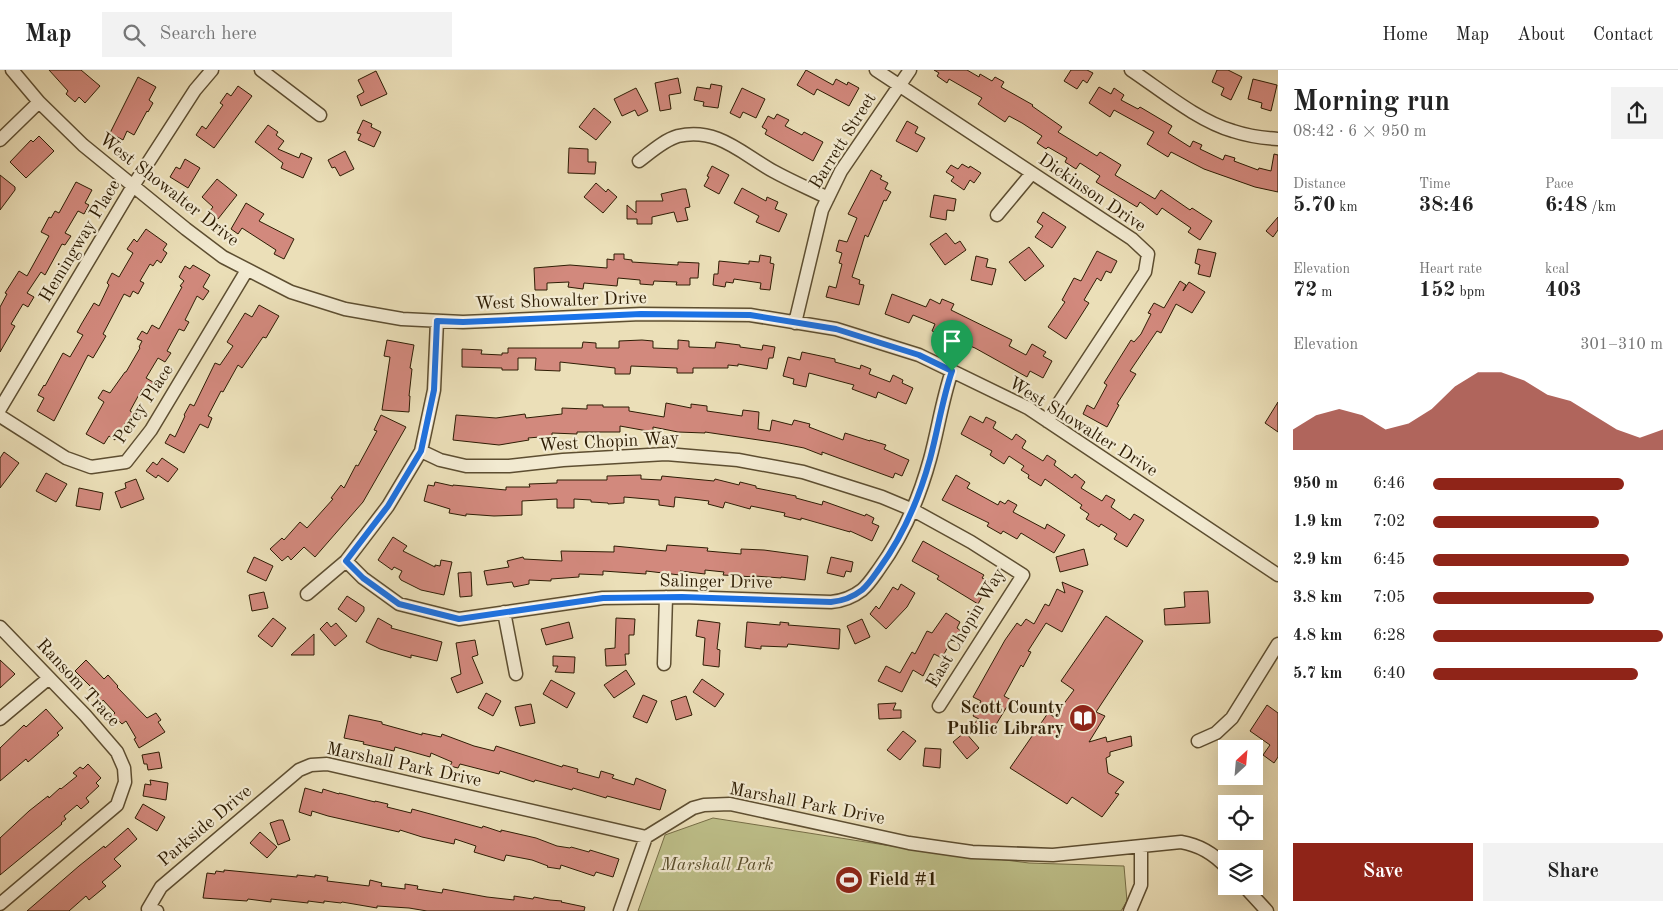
<!DOCTYPE html>
<meta charset="utf-8">
<style>
:root{--surface:#fff;--page:#f2f2f2;--text:#222;--muted:#767676;--line:#e0e0e0;--accent:#8f2418}
body{margin:0;font-family:"Old Standard TT",serif;background:var(--page);color:var(--text);height:100vh;display:flex;flex-direction:column;font-size:19px;white-space:nowrap}
*{box-sizing:border-box;margin:0}
p{font-size:16px;color:var(--muted)}
.icon{flex:none;width:28px;height:28px;fill:none;stroke:currentColor;stroke-width:2;stroke-linecap:round;stroke-linejoin:round}
.map{position:relative;flex:1;overflow:hidden}
.side{display:flex;flex-direction:column;background:var(--surface);width:400px}
.side>*{flex:none}
.needle{width:32px;rotate:26deg}
.fabs{position:absolute;left:1218px;top:670px;display:grid;gap:10px}
.fabs a{display:grid;place-items:center;width:45px;height:45px;border-radius:0px;background:var(--surface);box-shadow:0 5px 20px #0002;font-size:25px}
.pin{position:absolute;display:grid;place-items:center;width:42px;height:42px;color:#fff;margin:-51px -21px;border-radius:50% 50% 50% 0;rotate:-45deg;box-shadow:0 0 5px #0007}
.pin .icon{rotate:45deg}
.round{display:grid;place-items:center;flex:none;width:52px;height:52px;border-radius:0px;background:var(--page)}
.summary{display:flex;align-items:center;justify-content:space-between;height:85px;padding:0 15px}
h1{font-size:28px;font-weight:800;line-height:38px}
.figures{display:grid;grid-template-columns:repeat(3,1fr);gap:8px;height:85px;padding:5px 15px}
.figures div{display:grid;align-content:center}
.figures b{font-size:21px;font-weight:800}
.figures small{font-size:14px;font-weight:400}
.figures p{font-size:14px}
.chart{height:140px;padding:10px 15px}
.chart p{display:flex;justify-content:space-between}
.chart svg{width:100%;height:90px;margin-top:5px;fill:var(--accent);opacity:.7}
.cta{display:flex;gap:10px;margin-top:auto;padding:10px 15px}
.cta a{flex:1;height:58px;border-radius:0px;background:var(--accent);color:#fff;font-size:20px;font-weight:800;line-height:58px;text-align:center}
.cta a+a{background:var(--page);color:var(--text)}
ul{padding:0 15px;list-style:none;font-size:16px}
li{display:grid;grid-template-columns:80px 60px 1fr;align-items:center;height:38px}
li i{height:12px;border-radius:6px;background:var(--accent)}
header{display:flex;align-items:center;gap:30px;box-sizing:border-box;height:70px;padding:0 25px;background:var(--surface);border-bottom:1px solid var(--line)}
header strong{font-size:24px}
nav{display:flex;gap:28px;margin-inline-start:auto;font-size:18px}
.search{width:350px;height:45px;background:var(--page);display:flex;align-items:center;gap:12px;box-sizing:border-box;padding:0 18px;border-radius:0px;color:var(--muted);font-size:19px}
main{display:flex;flex:1;min-height:0}
.map>svg:first-child{display:block}
</style>
<header>
<strong>Map</strong>
<div class="search"><svg class="icon" aria-label="search" viewBox="0 0 24 24"><circle cx="10" cy="10" r="6"/><path d="M15 15l6 6"/></svg>Search here</div>
<nav><a>Home</a><a>Map</a><a>About</a><a>Contact</a></nav>
</header>
<main>
<div class="map">
<svg width="1278" height="841" viewBox="0 0 1278 841">
<rect width="100%" height="100%" fill="#ebdfb8"/>
<filter id="stains"><feTurbulence type="fractalNoise" baseFrequency=".004" numOctaves="4"/><feColorMatrix values="0 0 0 0 .2 0 0 0 0 .09 0 0 0 0 .02 0 0 0 .5 -.17"/></filter>
<radialGradient id="worn" r=".72"><stop offset=".6" stop-color="#630" stop-opacity="0"/><stop offset="1" stop-color="#630" stop-opacity=".3"/></radialGradient>
<path fill="#bec08a" stroke="#766e47" d="M713,748L885,775L1029,793L1124,796L1127,831L1121,841H638L665,765Z"/>
<path fill="#d2897d" stroke="#2e1d04" d="M49,0H81L100,16L85,33L79,27L75,32L66,24L68,21Z
M806,0L833,15L836,9L847,15L848,12L859,18L849,36L817,19L814,25L797,15Z
M934,0H967L979,7L980,4L992,11L995,7L1004,12L1001,17L1033,35L1032,36L1062,57L1058,62L1097,86L1100,82L1121,95L1115,105L1155,129L1161,120L1190,140L1192,138L1212,151L1200,170L1188,162L1191,158L1162,138L1157,145L1140,132L1137,137L1096,112L1100,106L1080,93L1076,99L1065,92L1067,88L1048,77L1046,79L1037,73L1042,66L1022,53L1009,46L1005,52L978,34L982,28L949,9L947,13L937,6L939,3Z
M1071,0H1087L1093,3L1087,13L1083,10L1077,19L1064,11Z
M1217,0H1228L1242,7L1231,30L1221,25L1224,18L1212,12Z
M376,1L387,24L361,36L357,26L364,22L358,10Z
M138,7L156,17L149,30L153,33L148,42L147,41L134,65L127,61L123,70L110,63Z
M678,8L681,23L669,25L671,39L660,41L655,13Z
M1253,9L1277,15L1271,41L1261,38L1262,33L1248,29Z
M711,14L722,16L718,38L703,36L704,32L694,30L697,17L710,19Z
M238,16L252,26L214,78L196,65L202,56L206,59L223,35L220,33L227,23L231,26Z
M1099,17L1111,24L1114,18L1124,25L1121,30L1138,39L1140,37L1172,56L1168,63L1190,77L1193,71L1202,75L1200,79L1223,90L1225,85L1235,88L1234,91L1258,100L1259,98L1271,101L1274,84L1278,85V122L1255,117L1204,99L1171,82L1168,87L1147,74L1154,62L1114,40L1110,47L1089,33Z
M636,18L648,41L638,46L635,40L622,46L614,29Z
M742,18L765,29L756,48L743,42L740,48L730,43Z
M594,38L611,52L596,70L579,57Z
M777,44L789,50L785,56L802,65L804,62L823,72L813,91L765,64L767,60L762,57L768,46L774,49Z
M363,50L372,54L371,57L381,62L374,77L358,70L361,64L357,63Z
M907,51L918,57L915,63L925,68L917,82L896,71Z
M268,55L278,62L276,65L284,71L278,79L299,88L301,83L312,88L303,108L281,98L283,93L255,72Z
M39,66L54,81L26,108L10,92L31,70L33,72Z
M569,78L588,79V92H596L595,104L568,103Z
M345,81L354,99L340,106L335,97L332,98L328,90Z
M185,89L200,98L188,118L170,107L176,97L180,99Z
M962,94L969,98L970,96L981,103L974,113L970,110L964,120L951,111L954,107L946,102L951,95L958,99Z
M712,96L729,105L719,124L704,116L709,107L707,106Z
M871,100L882,106L880,109L888,113L885,119L891,122L886,131L884,130L868,167L865,165L852,207L860,210L859,214L864,215L859,235L826,227L829,216L836,218L842,194L839,193L842,183L836,181L839,170L847,172L857,148L848,144Z
M0,105L15,117V120L0,140Z
M217,109L237,125L218,149L209,142L213,137L202,127Z
M76,112L92,120L85,133L89,135L84,144L78,141L65,163L71,166L65,175L62,174L45,205L41,202L27,223L34,227L28,237L23,234L11,254L15,256L0,282V237L7,224L5,223L19,201L27,206L49,166L41,162L49,147L51,148L55,141L59,143Z
M596,113L606,122L608,119L617,127L603,143L584,127Z
M742,118L766,131L767,127L778,132L775,139L787,144L779,162L756,152L759,146L734,133Z
M682,119H686L690,137L685,138L688,150L677,152L674,142L652,147V154H637V149H627V135L636,143V131H663L661,124Z
M934,125L956,129L954,141L947,140L946,150L930,147Z
M246,133L264,144L259,151L294,169L284,189L274,184L276,180L242,158L238,164L231,159Z
M1043,142L1066,157L1052,178L1035,167L1043,156L1037,152Z
M1278,147V160L1273,167L1266,161Z
M146,159L167,174L163,180L167,183L161,193L157,190L153,196L150,194L140,211L144,213L138,224L133,221L130,227L124,224L103,264L106,266L93,288L88,285L54,351L37,341L44,328L38,325L44,315L45,316L63,283L70,287L83,265L77,262L82,253L94,233L99,236L109,215L107,213L112,203L119,207L133,183L127,179L134,169L137,172Z
M946,163L955,174L960,171L966,180L945,195L930,174Z
M1029,177L1044,196L1025,211L1009,192Z
M1198,179L1216,183L1210,207L1198,204L1200,195L1195,193Z
M1097,181L1117,191L1111,203L1106,201L1101,211L1097,208L1084,230L1089,233L1066,269L1048,257L1065,232L1062,230L1074,208L1081,211Z
M614,184H624V189L632,190V192L678,195V192L699,193L698,208H690V215H676L677,212L654,211L653,215L640,214V210L618,208L617,216L584,213L583,219L568,217L569,212L547,213V220H535L534,198L570,195L607,198V189L614,190Z
M760,185L771,187L770,193L774,194L770,220L760,219L761,213L734,209L733,213L726,212L725,217L713,215L714,204H718L719,191L749,194V191L759,192Z
M976,186L988,189L986,197L996,199L992,215L971,210Z
M193,195L210,205L203,217L209,221L203,230L197,226L185,250L189,252L184,261L179,259L167,281L171,283L165,292L158,288L146,308L153,312L147,322L142,319L130,341L133,343L127,353L126,352L115,370L109,366L104,374L86,364L104,332L98,328L103,320L110,323L125,302H126L140,278L139,277L142,271L137,269L142,261L147,264L152,255L159,259L182,217L180,216L184,211L179,207L185,196L190,199Z
M1180,211L1186,215L1183,221L1189,212L1205,222L1192,243L1176,234L1161,263L1157,261L1130,301L1136,304L1117,334L1119,335L1107,357L1083,344L1087,335L1094,339L1107,315L1104,313L1131,270L1134,272L1141,264L1151,244L1148,243L1154,233L1164,238Z
M892,224L926,237L930,229L940,234L942,229L954,234L951,240L1012,270L1009,276L1026,285L1032,274L1046,282L1043,286L1052,291L1043,308L1030,301L1027,307L975,278L965,274L967,269L944,258L941,264L932,261L935,254L913,245L909,253L885,244Z
M259,235L279,246L266,268L263,267L242,298L238,295L223,322L221,321L208,346L212,348L208,358L200,354L184,383L165,373L170,364L175,367L185,346L184,345L190,334L194,336L215,293L220,295L233,276L227,272L245,243L252,247Z
M387,270L414,275L410,298L412,299L409,326H410L409,342L382,340L390,287L384,286Z
M642,270L653,271V278L678,279V270L689,271V277L715,278L716,272L740,275V277L762,280L763,275L775,277L773,288H769L767,299L738,294V296L728,295V298H693V303H677V298L631,296L630,304H615V298L560,292V301L535,300L536,288H518V300H502V298L462,297V279L482,280L481,284L502,285V283H508V278H582L583,272L596,273V278H619V271Z
M802,282L835,289V292L860,299L861,295L871,299L869,304L890,312L893,305L903,310L902,313L913,318L906,334L878,322L876,328L852,319L854,315L809,303L806,317L793,314L794,309L783,306L788,287L800,290Z
M1278,332V362L1265,353Z
M666,333L691,338V334L707,336V341L742,346L743,340L759,342L758,359L770,361L772,350L792,355L794,350L810,354L809,357L843,370L845,363L870,371V370L886,375L884,379L909,390L902,406L895,403L893,408L822,382V385L804,378L779,373L705,362V363L678,362L653,357V362L620,356V362H577V364L552,363V366L528,368L529,370L499,375L453,370L456,345L496,348L525,344L526,348L562,344V338L587,339V335H603V337H629V341L664,347Z
M381,345L406,357L363,432L315,487L304,477L291,490L288,486L282,491L270,479L282,468L284,470L300,452L307,458L333,429L331,428L341,415L344,418L356,395L358,396L377,361L374,360Z
M970,346L983,353L986,347L996,352L993,358L1012,370L1016,364L1026,371L1022,378L1043,391L1047,385L1056,391L1054,395L1072,408L1075,404L1085,412L1081,418L1102,431L1106,425L1115,430L1111,437L1130,450L1134,444L1144,450L1127,477L1114,469L1117,464L1101,454L1099,457L1086,449L1089,444L1080,438L1082,435L1045,409L1041,416L1028,408L1029,405L1021,400L1024,396L1009,386L1004,394L990,385L992,381L961,364Z
M4,382L19,393L0,418V388Z
M162,388L178,399L168,412L158,405L156,408L146,401L153,392L157,395Z
M46,403L67,414L56,432L36,421Z
M641,405V409L661,410L662,406L714,411L715,409L739,415L740,412L756,416V418L796,426V428L822,435L823,431L865,446L866,444L874,448L872,453L879,456L872,471L850,461V462L801,448V450L784,446L785,443L751,436L750,439L725,432L723,438L708,434L709,431L675,427L674,437L659,435V430L624,427V433L608,434V433L591,432V430L574,429V438H557V429L522,431V445L494,446L466,444V446L449,443L450,439L424,431L428,415L434,416L435,412L453,416V415L506,420V417H530L529,414L557,413V410H607V406Z
M956,405L970,413L967,418L998,435L1000,431L1005,434L1008,430L1017,435L1013,442L1045,459L1047,454L1065,465L1054,483L1021,463L1017,469L1003,461L1001,464L987,456L989,453L942,430Z
M136,409L144,429L121,438L115,422L126,418L125,413Z
M79,418L103,423L100,440L76,436Z
M393,467L407,476L403,481L435,497V495L440,496L441,490L452,492L444,525L421,520L401,510L399,507L402,501L394,497L392,500L378,490Z
M923,471L984,505L982,508L990,512L978,534L937,509L939,506L912,491Z
M667,475L708,478L707,481L741,484V479L764,480L808,486L805,510L781,507V508L755,506V507L723,505L724,502L705,500V504L680,501V505L646,501V504L603,501V505L579,504V507L551,509V511L529,510V514L514,517L512,512L487,515L484,501L509,497L507,491L523,487L524,489L562,491L561,481L614,482V476L666,481Z
M1084,479L1088,495L1060,502L1056,487Z
M254,487L273,496L266,511L247,502Z
M831,487L853,492L851,502L846,501L844,507L827,503Z
M471,502L472,526L460,527L458,503Z
M1062,512L1083,521L1076,535L1062,562L1046,553L1028,581L1031,582L1023,597L1021,595L1004,626L1011,630L989,666L971,656L979,649L973,646L981,631L973,627L1005,570L1017,553L1021,556L1026,549L1034,554L1045,534L1049,536L1057,519L1065,523Z
M901,514L915,523L907,537L886,559L870,544L876,536L879,539L893,517L898,520Z
M1208,521L1210,553L1165,555L1164,539L1185,537L1184,522Z
M264,522L268,538L252,541L249,525Z
M347,526L364,537V541L356,552L338,539Z
M946,543L960,552L957,558L961,561L955,569L953,567L942,588L934,584L923,606L913,600L902,622L878,611L886,596L900,603L912,582L915,584L927,561L932,563Z
M1106,546L1143,571L1096,642L1105,646L1089,672L1106,667L1107,672L1131,666L1132,676L1110,682V686L1106,688L1108,703L1124,712L1115,723L1119,724L1102,747L1072,727L1067,734L1010,698L1048,643L1054,647L1074,620L1061,611Z
M273,548L286,558L272,577L258,566Z
M378,548L392,556L391,558L442,572L437,591L411,585V588L380,579L366,572Z
M616,548L635,549L634,565H629V584H625L626,595L606,596L605,579L615,578Z
M862,549L870,567L855,574L847,556Z
M698,550L720,553L717,579L720,580L719,597L703,595L705,568L696,566Z
M327,552L331,557L336,553L347,566L335,576L320,559Z
M569,552L573,568L546,575L541,559Z
M747,552L780,555V552L789,553L788,555L840,559L839,579L788,574L787,577L761,576V579L745,577Z
M314,564V585H291Z
M475,570L478,585L472,587L483,613L457,623L451,608L461,604L456,573Z
M553,586L575,587L574,603L555,602L558,596H553Z
M0,590L15,604L0,618Z
M86,590L104,609L108,605L118,616L117,617L147,648L156,643L161,650L158,652L165,662L139,678L134,669L136,668L126,651L122,654L113,645L115,643L103,630L102,632L94,623L96,622L75,601Z
M626,600L635,614L614,628L604,615Z
M702,609L724,624L715,637L693,622Z
M551,610L575,623L567,638L543,624Z
M486,623L501,631L493,646L478,638Z
M643,625L657,631L647,653L633,647Z
M686,626L692,645L676,650L671,631Z
M896,633L893,640H901V648L879,649L878,634Z
M531,634L535,653L520,656L515,637Z
M1267,635L1278,643V687L1274,693L1263,685L1270,675L1250,661Z
M46,639L63,658L57,663L59,665L28,692L26,689L0,711V678L24,655L26,657Z
M349,645L382,652V654L422,665V663L441,667L442,664L474,676L494,681L496,676L562,697L563,695L578,699L577,702L599,708L601,701L614,705L612,708L634,715L636,708L666,720L660,740L607,726L606,728L573,718L572,720L535,710L534,712L500,701L499,704L460,694L458,698L450,696L452,692L431,683L430,687L395,677L394,681L363,674L364,672L344,668Z
M903,661L916,671L900,690L887,680Z
M965,662L979,678L967,689L953,672Z
M925,678L941,679L940,698L923,696Z
M159,682L162,698L148,700L147,694H144L142,685Z
M88,694L101,708L96,713L99,716L86,728L89,732L81,739L77,735L64,746L66,749L61,753L62,754L0,805V768L29,741L48,726L49,728L60,718L61,719L77,706L73,703L80,697L83,699Z
M150,710L168,713L166,730L143,726L145,714L151,715Z
M305,718L322,723L323,719L339,724V723L375,732V731L388,734L387,737L411,743L412,739L482,758L483,756L501,762V760L536,768L557,776L570,778L571,777L589,782L590,780L619,789L613,807L596,802L594,806L561,795L560,799L547,797L548,796L532,790L506,785L504,791L474,782L476,776L455,769L454,774L422,767L400,760L399,762L328,746L312,741L311,746L299,742Z
M143,734L165,747L157,761L135,748Z
M279,750H283L290,770L278,775L270,753Z
M128,758L137,769L114,789L121,796L102,812L106,816L89,830L86,826L69,841H27L79,796L104,776L105,778Z
M260,762L277,777L267,788L250,773Z
M224,800L297,807V805L315,807V805L328,807L327,811L369,816L370,810L382,813L381,816L405,819V814L418,816L417,819L442,823L443,819L487,827L514,830V826L533,829L534,827L550,830L562,831L561,832L585,837L584,841H427L409,838L377,836V838L342,832L341,833L324,831V833L308,831V833L271,829V832L248,829L247,831L203,828L207,803L215,804L216,801L224,802Z"/>
<g fill="none" stroke-linecap="round" stroke-linejoin="round">
<g stroke="#5d4e31" stroke-width="15">
<path id="minor" d="M12,0L39,32L83,75L186,159L223,187L291,222L345,239L402,249L463,252L641,244L750,245L836,259L919,285L1028,338L1278,505
M261,0L320,45
M876,0L1132,169L1148,184L1145,202L1047,351
M1131,0C1161,20 1198,51 1233,61C1248,66 1262,68 1278,69
M0,70L39,32
M639,91C651,82 664,70 678,66C717,57 741,83 773,101C791,111 810,119 828,128
M997,145L1032,103
M795,253L822,140L841,101L910,0
M0,339L133,116L195,20L212,0
M0,346L66,388L91,397L126,392L151,360L247,200
M421,381L440,390L466,396H509L563,390L666,384L738,390L803,402L882,427L913,440L971,472L1023,505L939,636
M346,491L363,508L399,534L459,549L603,528L682,527L831,532C842,531 853,527 862,520C869,514 874,506 879,499C903,466 919,429 930,389C938,360 942,330 952,301
M307,524L346,491L388,436L421,381L434,320L437,251
M504,542L516,604
M0,557L85,645L117,682L124,698L125,712L117,735L0,834
M664,594L666,527
M0,649L49,608
M1198,671L1216,663L1232,648L1278,574
M1244,816L1267,841
M157,841L148,839L161,817L299,700L311,695L327,694L646,767L693,738L704,735L730,734L909,773L972,782L1053,785L1181,772C1199,775 1214,784 1226,797
M620,841L646,767
M1130,841L1141,815V776"/>
</g>
<use href="#minor" stroke="#f2ead1" stroke-width="12"/>
</g>
<g fill="none" stroke-linecap="round" stroke-linejoin="round">
<g stroke="#fff" stroke-width="10">
<path id="route" d="M641,244L750,245L836,259L919,285L952,301C942,330 938,360 930,389C919,429 903,466 879,499C874,506 869,514 862,520C853,527 842,531 831,532L682,527L603,528L459,549L399,534L363,508L346,491L388,436L421,381L434,320L437,251L463,252Z"/>
</g>
<use href="#route" stroke="#1a73e8" stroke-width="6"/>
</g>
<defs>
<g id="library-disc" transform="scale(1.4375)"><circle r="9.5" fill="#8f2418" stroke="#f2ead1"/><path d="M-6-4Q-3-5.5-.7-3.5V5Q-3 3-6 4ZM6-4Q3-5.5 .7-3.5V5Q3 3 6 4Z" fill="#fff"/></g>
<g id="stadium-disc" transform="scale(1.4375)"><circle r="9.5" fill="#8f2418" stroke="#f2ead1"/><path d="M0-5a6.5 5 0 1 0 0 10a6.5 5 0 1 0 0-10ZM-3.5-1.8h7v3.6h-7Z" fill="#fff"/></g>
</defs>
<g fill-rule="evenodd">
<use href="#library-disc" x="1083" y="648"/>
<use href="#stadium-disc" x="849" y="810"/>
</g>
<g text-anchor="middle" dominant-baseline="central" stroke-width="4.5" stroke-linejoin="round" paint-order="stroke">
<g font-size="18" fill="#2e1d04" stroke="#f2ead1">
<text transform="translate(843 71) rotate(-58)">Barrett Street</text>
<text transform="translate(169 120) rotate(38)">West Showalter Drive</text>
<text transform="translate(1092 123) rotate(34)">Dickinson Drive</text>
<text transform="translate(80 171) rotate(-59)">Hemingway Place</text>
<text transform="translate(561 231) rotate(-2)">West Showalter Drive</text>
<text transform="translate(144 334) rotate(-56)">Percy Place</text>
<text transform="translate(1083 357) rotate(32)">West Showalter Drive</text>
<text transform="translate(609 372) rotate(-3)">West Chopin Way</text>
<text transform="translate(716 512) rotate(1)">Salinger Drive</text>
<text transform="translate(966 558) rotate(-59)">East Chopin Way</text>
<text transform="translate(78 613) rotate(47)">Ransom Trace</text>
<text transform="translate(404 695) rotate(12)">Marshall Park Drive</text>
<text transform="translate(807 734) rotate(11)">Marshall Park Drive</text>
<text transform="translate(205 756) rotate(-40)">Parkside Drive</text>
</g>
<g font-size="18" font-weight="bold" fill="#2e1d04" stroke="#f2ead1" text-anchor="end">
<text x="1064" y="638">Scott County<tspan x="1064" dy="21">Public Library</tspan></text>
<text x="868" y="810" text-anchor="start">Field #1</text>
</g>
<g font-size="18" font-style="italic" fill="#594e2c" stroke="#f2ead1">
<text x="717" y="795">Marshall Park</text>
</g>
</g>
<rect width="100%" height="100%" filter="url(#stains)"/>
<rect width="100%" height="100%" fill="url(#worn)"/>
</svg>
<div class="fabs">
<a><svg class="needle" viewBox="-14 -14 28 28"><path d="M0-13l5 13h-10z" fill="#e53935"/><path d="M0 13l5-13h-10z" fill="#767676"/></svg></a>
<a><svg class="icon" aria-label="locate" viewBox="0 0 24 24"><circle cx="12" cy="12" r="6"/><path d="M12 2v4M12 18v4M2 12h4M18 12h4"/></svg></a>
<a><svg class="icon" aria-label="layers" viewBox="0 0 24 24"><path d="M12 4l9 5-9 5-9-5zM3 14l9 5 9-5"/></svg></a>
</div>
<div class="pin" style="left:952px;top:301px;background:#1e9e55"><svg class="icon" aria-label="arrive" viewBox="0 0 24 24"><path d="M6 21V4h12l-3 4 3 4H6"/></svg></div>
</div>
<section class="side">
<div class="summary"><div><h1>Morning run</h1><p>08:42 · 6 × 950 m</p></div><a class="round"><svg class="icon" aria-label="share" viewBox="0 0 24 24"><path d="M12 15V3M7 8l5-5 5 5M5 13v7h14v-7"/></svg></a></div>
<div class="figures">
<div><p>Distance</p><b>5.70<small> km</small></b></div>
<div><p>Time</p><b>38:46</b></div>
<div><p>Pace</p><b>6:48<small> /km</small></b></div>
</div>
<div class="figures">
<div><p>Elevation</p><b>72<small> m</small></b></div>
<div><p>Heart rate</p><b>152<small> bpm</small></b></div>
<div><p>kcal</p><b>403</b></div>
</div>
<div class="chart"><p><span>Elevation</span>301–310 m</p>
<svg viewBox="0 0 160 44" preserveAspectRatio="none"><path d="M0 44V34L10 27L20 24L30 27L40 34L50 31L60 24L70 13L80 6L90 6L100 10L110 17L120 20L130 27L140 34L150 38L160 34V44z"/></svg>
</div>
<ul>
<li><b>950 m</b>6:46<i style="width:83%"></i></li>
<li><b>1.9 km</b>7:02<i style="width:72%"></i></li>
<li><b>2.9 km</b>6:45<i style="width:85%"></i></li>
<li><b>3.8 km</b>7:05<i style="width:70%"></i></li>
<li><b>4.8 km</b>6:28<i style="width:100%"></i></li>
<li><b>5.7 km</b>6:40<i style="width:89%"></i></li>
</ul>
<div class="cta"><a>Save</a><a>Share</a></div>
</section>
</main>
